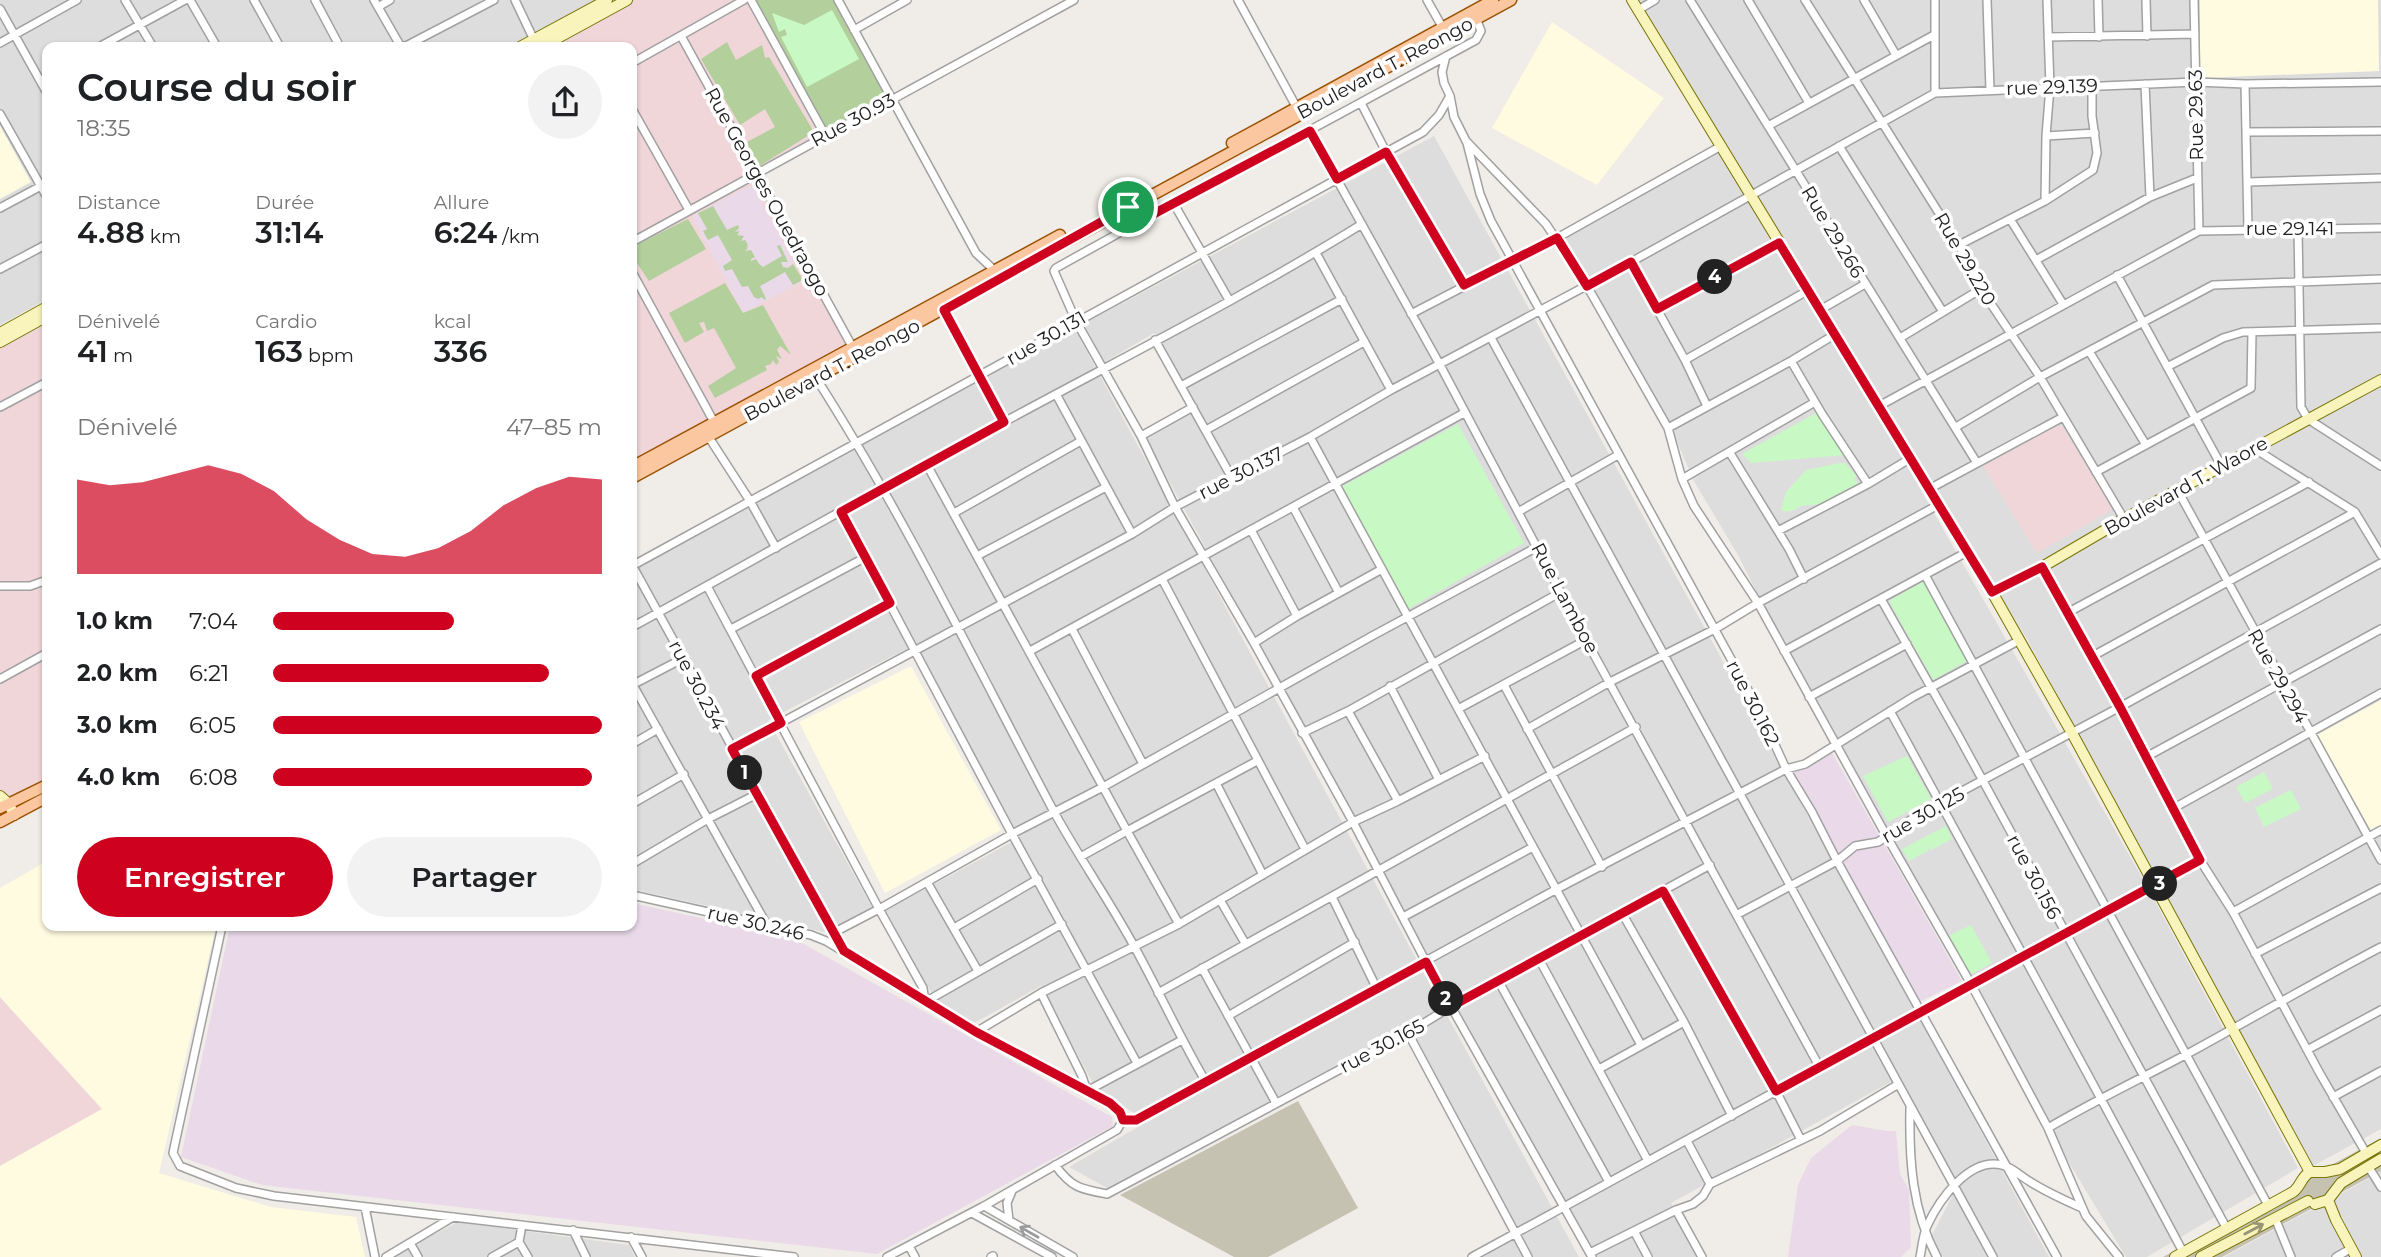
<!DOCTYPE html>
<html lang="fr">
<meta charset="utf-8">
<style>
:root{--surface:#fff;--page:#f2f2f2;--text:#202124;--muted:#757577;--accent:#ce021f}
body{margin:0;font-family:Montserrat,sans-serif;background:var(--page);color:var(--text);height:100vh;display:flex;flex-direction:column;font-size:26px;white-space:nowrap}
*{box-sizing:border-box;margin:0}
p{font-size:23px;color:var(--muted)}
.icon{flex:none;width:38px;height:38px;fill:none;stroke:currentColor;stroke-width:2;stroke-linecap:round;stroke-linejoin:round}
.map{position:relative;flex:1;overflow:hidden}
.panel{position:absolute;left:42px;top:42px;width:595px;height:889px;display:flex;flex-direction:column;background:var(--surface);border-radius:14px;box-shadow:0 2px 5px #0004}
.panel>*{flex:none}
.pin{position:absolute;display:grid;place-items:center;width:60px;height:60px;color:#fff;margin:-30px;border:4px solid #fff;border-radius:50%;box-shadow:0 2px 7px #0007}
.km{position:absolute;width:35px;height:35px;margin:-18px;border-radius:50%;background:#222;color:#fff;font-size:19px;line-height:35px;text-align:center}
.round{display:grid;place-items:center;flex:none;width:74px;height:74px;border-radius:37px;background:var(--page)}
.overview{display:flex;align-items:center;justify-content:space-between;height:119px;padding:0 35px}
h1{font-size:38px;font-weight:600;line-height:52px}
.figures{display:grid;grid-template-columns:repeat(3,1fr);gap:10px;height:119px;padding:7px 35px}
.figures div{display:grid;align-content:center}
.figures b{font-size:30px;font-weight:600}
.figures small{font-size:19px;font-weight:400}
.figures p{font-size:19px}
.chart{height:196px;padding:14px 35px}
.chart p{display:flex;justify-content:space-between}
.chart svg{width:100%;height:126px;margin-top:7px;fill:var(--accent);opacity:.7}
.primary-button{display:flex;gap:14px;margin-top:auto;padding:14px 35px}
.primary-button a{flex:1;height:80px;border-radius:42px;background:var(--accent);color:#fff;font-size:28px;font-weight:600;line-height:80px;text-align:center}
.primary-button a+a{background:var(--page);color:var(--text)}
ul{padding:0 35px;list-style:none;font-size:23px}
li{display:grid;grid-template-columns:112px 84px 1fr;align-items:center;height:52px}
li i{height:18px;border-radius:9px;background:var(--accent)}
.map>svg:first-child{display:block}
</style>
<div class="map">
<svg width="2381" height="1257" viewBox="0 0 2381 1257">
<rect width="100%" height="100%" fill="#f0ece7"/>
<path fill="#dedddd" d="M0,0H600L513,47H47V299L0,325Z
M1636,0H2381V1129L2313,1166L2027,639Z
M1434,136L1912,1005L2049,1257H1943L1931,1237L1958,1185L1898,1078L1671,1203L1699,1257H1592L1145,437L1198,408L1154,333L1105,362L1084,324Z
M1718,151L1874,408L2148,888L2298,1168L2147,1257H2126L2048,1128L1766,611L1738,555L1695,483L1673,433L1563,238Z
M1073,326L1419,964L1579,1257H1482L1520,1234L1408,1029L1109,1189L1069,1167L1148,1121L1097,1091L1041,986L974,1023L939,1006L885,911L1019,838L916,644L768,720L872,907L824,932L632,889V571Z
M2381,1172V1257H2224Z
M458,1222L629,1245L635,1257H390Z"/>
<path fill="#f1d6d9" d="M627,0H837L890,100L756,174L853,348L632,468V47H540Z
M47,316V784L0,799V342Z
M2062,426L2113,509L2037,553L1983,466L2055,427Z
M0,997L102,1109L0,1166Z"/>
<path fill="#e9d9e9" d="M752,185L803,281L743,313L692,216Z
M1831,751L1962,981L1919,1002L1793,773Z
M632,903L793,938L1112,1117L1113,1126L877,1254L262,1185L181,1157L230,926H632Z
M1852,1125L1887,1131H1896L1900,1174L1909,1190L1911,1247L1901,1257H1788L1798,1185L1811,1158Z"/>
<path fill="#fffbe1" d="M2200,0H2378L2379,71L2200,78Z
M1552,22L1664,98L1597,185L1492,128Z
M0,126L31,182L0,199Z
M911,666L1001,830L885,893L799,722Z
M2381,700V827L2372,832L2317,735Z
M47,861V926H216L159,1173L271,1207L356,1217L365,1257H0V1166L102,1109L0,997V888Z"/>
<path fill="#c5c2b2" d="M1298,1101L1358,1208L1268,1257H1234L1120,1195Z
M2381,1138V1171L2222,1257H2163Z"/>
<path fill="#b2cf9c" d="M751,0H835L890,100L824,133Z
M727,42L736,60L762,45L765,58L769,57L814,132L758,167L747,142L775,127L765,109L740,125L701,59Z
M713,206L727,230L738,225L739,228L735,232L740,231L737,235L744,236L741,241L745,240L748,245L746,248L749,247L745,251L751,250L755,257L751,259V261L756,259L759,264L763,267L782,256L777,246L780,245L788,262H781L783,267L788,268L793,264L803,280L793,285L785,272L760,286L766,299L764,300L762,297L758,299L754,297L748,286L742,287L732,269L725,271L723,266L732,260L718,235L708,240L703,231L707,229L698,213Z
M688,219L706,249L649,281L633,257L638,244Z
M725,283L743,313L763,305L791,355L780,346L777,350L782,359L776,356L779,362L776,365L773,360L771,364L765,366L767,370L715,398L708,386L736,368L714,328L707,331L704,322L699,323L704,332L685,343L669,313Z"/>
<path fill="#c8f9c5" d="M832,10L859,59L807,87L781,37L787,35L785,29L779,32L772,13L804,25Z
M1816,413L1845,455L1751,463L1742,454Z
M1458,424L1524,543L1408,609L1341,487Z
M1840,463H1845L1857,476L1855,479L1858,484L1820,504L1800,506C1795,511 1787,513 1781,510L1786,492L1806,470Z
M1926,580L1967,661L1933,680L1889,601Z
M1907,756L1931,799L1888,822L1863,776Z
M2264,772L2273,789L2245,803L2236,787Z
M2291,790L2301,809L2264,827L2255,808Z
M1946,826L1952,839L1931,850L1928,846L1929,850L1909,861L1902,849Z
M1971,925L1992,963L1971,974L1948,936Z"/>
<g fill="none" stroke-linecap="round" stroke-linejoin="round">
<g stroke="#a1a1a1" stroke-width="10">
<path id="street" d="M125,0L153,47
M190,0L217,47
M254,0L280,47
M315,0L340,47
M374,0L401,47
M515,0L534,40
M751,0L825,135
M838,0L976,253L995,271
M1238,0L1298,110
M1427,0L1444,30
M1690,0L1977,463
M1748,0L1809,103
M1805,0L1959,245L1981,289L2040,377L2124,519
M1864,0L1896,55
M1987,0L1990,90
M2098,0L2099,37
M2146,0L2147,36
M2194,0L2199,231
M378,7L390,0
M0,9L47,93
M1638,10L1655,0
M854,30L907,0
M681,36L853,348
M2048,37L2195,34
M0,43L77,0
M99,47L185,0
M404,47L494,0
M1446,56L1442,72L1444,83L1450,96L1454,117L1466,141L1546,224L1587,286L1668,428L1682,479L1694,506L1758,603L1887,837L1971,984L2048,1128L2086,1216L2119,1257
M632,63L744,0
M2145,84L2150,197
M2245,84L2248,229
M1935,93V0
M1361,103L1386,152L1464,285
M632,109L689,210
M0,114L47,197
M1768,126L1934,35
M1310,131L1440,365L1586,640L1819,1066
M2246,132L2381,131
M2046,136L2095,133
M1467,143L1480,194L1491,221L1760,712L1786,769L1812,812L1837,861L2057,1257
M1839,146L1943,312
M2248,182L2381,178
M2045,201L2093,170L2097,153L2092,116V86
M1174,204L1229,300
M1128,207L1140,217H1150L1476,40L1481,31L1476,18
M0,208L41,186
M1146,218L1056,268L1054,271L1076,321L1141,436L1175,507L1254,643L1353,822L1426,962L1592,1257
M2010,219L2063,304
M2298,228L2301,407L2308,419L2381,466
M632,242L1074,0
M1959,245L2045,201L2046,136L2050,87L2047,0
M1316,253L1391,390
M2036,260L2150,197L2197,178
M1631,262L1685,360L1707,406
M0,269L47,244
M632,272L714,422
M2117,275L2222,467
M1657,309L1779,242
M944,310L1004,422
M1820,310L1865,284
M1411,314L1557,238L1721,146
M1491,338L1993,1257
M1900,338L1981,289
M1155,340L1232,478
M2089,351L2146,445
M1685,360L1807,291
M1791,361L1822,414L1868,484
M2167,367L2223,338L2243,332L2381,328
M816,378C905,517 976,665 1053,810C1078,856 1109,900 1134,946C1159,991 1180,1038 1206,1082
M1181,386L1342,299
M1056,394L1132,534
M1879,406L2199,231L2381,228
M0,407L47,382
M1956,427L2040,377L2213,285L2381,279
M1668,428L1791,361L1834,335
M1206,430L1364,342
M708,436L750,501L776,548
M1141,436L1193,407
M1310,437L1641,1045
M2255,449L2355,512L2381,555
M1730,453L1789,549L1804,579
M927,465L1127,831L1082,856
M2096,472L2251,388L2252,332
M1682,479L1815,402
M1929,489L2063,417
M2178,491L2381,860
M1293,507L1339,593
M841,512L1012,834L1137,1063
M1518,512L1618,455
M954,513L1081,441
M1251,530L1297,616
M1778,531L1868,484L1911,458
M977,556L1106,487
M632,565L842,947
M632,566L1423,132L1439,115L1450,96
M2042,567L2120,707L2200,860L2233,912L2319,1072L2366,1153
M1925,575L2268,1205
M1162,579L1305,849
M0,586H30L47,580
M707,586L879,909L923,988L925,1002L1062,924
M1881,599L1958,735L2227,1229
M2067,613L2309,482
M632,627C756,559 879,489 1004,422C1124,357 1246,296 1362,224
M731,629L866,557
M1072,629L1143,764
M1254,643L1297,616L1382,569
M1030,651L1464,413
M1784,651L1967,552
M2091,657L2355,512
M756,676L890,603
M0,679L47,653
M632,685L682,659
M633,685L768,927
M1504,685L1602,867
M1390,686L1439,780
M1809,697L1907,644
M1458,709L1586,640
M1348,711L1398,801
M1890,711C1988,891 2087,1071 2183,1252
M1527,729L1610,682L1715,629L1758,603L1938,505
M1302,733L1348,711L1561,592
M632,744L658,729
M732,749L1132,534L1175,507L1310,437L1391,390L1631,262L1935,93L2196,82L2245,84L2381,82
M2146,757L2381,629
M1216,783L1263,875
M632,804L684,774
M2174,808L2381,693
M632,864L708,819L757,794
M927,882L978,971
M1663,891L1776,1091L1801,1140
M632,895L811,935L826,941L976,1032L1109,1103L1120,1112L1123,1120
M1332,897L1377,989
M1220,900L1245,943
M2233,912L2381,830
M1622,913L1684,1022L1732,1116
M1738,914L1837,861L1855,846L1878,842L1921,813L2120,707L2381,563
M1403,917L1533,847
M1179,924L1127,831L1257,761
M222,926L173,1153L180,1166L236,1188L274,1196L794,1257
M954,928L1038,879
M833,933L879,909L1012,834L1103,787L1372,636L1537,547
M2255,954L2381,888
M1539,959L1648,1161
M1202,968L1276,1103
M1499,982L1609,1182
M1041,993L1082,1076L1087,1091L1182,1040
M1158,993L1636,727
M1228,1016L1355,942
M976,1032L1041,993L1179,924L1353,822L1398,801L1485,756
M1408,1033L1528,1257
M2307,1050L2381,1010
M1599,1069L1684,1022
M2333,1097L2381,1071
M1910,1108C1909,1160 1912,1211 1937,1257
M1123,1120H1136L1555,890L1786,769L1805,764L1913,697L2018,641
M2048,1128C2094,1101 2142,1078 2189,1053C2253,1018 2316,981 2381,947
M1687,1141L1710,1184
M1055,1165C1072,1188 1080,1189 1107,1194L1408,1033L1450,1007L1710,865
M2368,1166L2381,1187
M984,1206L1073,1257
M365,1207L375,1257
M1676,1210L1702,1257
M972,1213L1052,1257
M2275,1218L2291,1257
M1009,1220L1007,1203L1012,1191
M573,1230L586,1257
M1634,1231L1648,1257
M631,1237L642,1257
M519,1242L528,1257
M410,1243L418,1257
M909,1246L915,1257
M1590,1253L1676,1210L1693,1204L1703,1196L1710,1184L1820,1131L1897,1085
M386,1257L453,1217
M492,1257L519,1242L522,1225
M887,1257L984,1206L1117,1130L1123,1120
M991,1257L993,1256
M1472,1257L2200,860
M1920,1257C1922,1247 1923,1235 1927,1226C1939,1200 1969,1157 2002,1165C2012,1167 2020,1176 2029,1181C2046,1192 2064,1200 2082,1208
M2336,1257L2352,1248"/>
</g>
<g stroke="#787406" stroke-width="12">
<path id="secondary" d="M1632,0L1992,592L2072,733L2310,1172
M520,47L607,0
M541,47L627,0
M0,333L47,307
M0,342L47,316
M1992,592L2042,567L2124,519L2381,380
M0,796L9,804L14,815
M2328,1200L2336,1220L2356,1257
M2315,1204L2328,1200L2341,1183L2381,1159
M2175,1257L2293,1192C2301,1186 2301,1177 2310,1172H2325L2340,1169L2381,1145
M2201,1257L2308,1201"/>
</g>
<g stroke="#9b5201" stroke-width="13">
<path id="primary" d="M1232,143L1493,0
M632,467L1060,235
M632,478L1511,0
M0,808L47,785
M0,822L47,797"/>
</g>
<use href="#street" stroke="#fff" stroke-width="7"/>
<use href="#secondary" stroke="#f9f4bc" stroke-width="10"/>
<use href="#primary" stroke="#fbc7a1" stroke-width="10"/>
</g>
<defs><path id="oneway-shaft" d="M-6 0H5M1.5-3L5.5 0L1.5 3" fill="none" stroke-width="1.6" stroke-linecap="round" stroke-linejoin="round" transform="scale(1.75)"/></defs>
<use stroke="#979576" href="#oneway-shaft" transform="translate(2254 1229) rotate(-28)"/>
<use stroke="#9b9b9b" href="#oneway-shaft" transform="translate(1029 1232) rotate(-150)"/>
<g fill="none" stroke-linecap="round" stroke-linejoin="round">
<g stroke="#fff" stroke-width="14">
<path id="route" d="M1310,131L1337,179L1386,152L1464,285L1557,238L1587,286L1631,262L1657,309L1779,243L1992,592L2042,567L2120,707L2200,860L1776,1091L1663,891L1450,1007L1426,962L1136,1120H1123L1120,1112L1110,1103L976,1032L844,951L732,749L781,723L756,676L890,603L841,512L1004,422L944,310L1128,207L1135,214L1146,218Z"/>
</g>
<use href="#route" stroke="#ce021f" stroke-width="9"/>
</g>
<g text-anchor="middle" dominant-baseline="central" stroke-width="7" stroke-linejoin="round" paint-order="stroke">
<g font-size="19" fill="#202020" stroke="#fff">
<text transform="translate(1385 68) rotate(-28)">Boulevard T. Reongo</text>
<text transform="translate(2052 87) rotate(-2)">rue 29.139</text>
<text transform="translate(2196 115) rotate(-91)">Rue 29.63</text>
<text transform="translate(853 120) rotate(-28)">Rue 30.93</text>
<text transform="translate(767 192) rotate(61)">Rue Georges Ouedraogo</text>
<text x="2290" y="228">rue 29.141</text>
<text transform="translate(1833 232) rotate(59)">Rue 29.266</text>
<text transform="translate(1965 259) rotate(60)">Rue 29.220</text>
<text transform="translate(1046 338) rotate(-30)">rue 30.131</text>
<text transform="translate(832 370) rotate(-28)">Boulevard T. Reongo</text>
<text transform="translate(1241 473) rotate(-27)">rue 30.137</text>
<text transform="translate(2186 486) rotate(-29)">Boulevard T. Waore</text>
<text transform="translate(1565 598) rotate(62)">Rue Lamboe</text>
<text transform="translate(2278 676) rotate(61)">Rue 29.294</text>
<text transform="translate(697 685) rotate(62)">rue 30.234</text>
<text transform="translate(1753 703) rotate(63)">rue 30.162</text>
<text transform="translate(1923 815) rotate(-30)">rue 30.125</text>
<text transform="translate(2034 877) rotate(62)">rue 30.156</text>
<text transform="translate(756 923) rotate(13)">rue 30.246</text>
<text transform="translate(1382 1046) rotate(-28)">rue 30.165</text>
</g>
</g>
</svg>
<div class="pin" style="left:1128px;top:207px;background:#1e9e55"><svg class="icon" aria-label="arrive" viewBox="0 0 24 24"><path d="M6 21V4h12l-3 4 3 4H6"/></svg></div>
<b class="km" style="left:745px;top:773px">1</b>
<b class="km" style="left:1446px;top:999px">2</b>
<b class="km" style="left:2160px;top:884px">3</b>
<b class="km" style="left:1715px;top:277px">4</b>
<section class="panel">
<div class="overview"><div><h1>Course du soir</h1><p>18:35</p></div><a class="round"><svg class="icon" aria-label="share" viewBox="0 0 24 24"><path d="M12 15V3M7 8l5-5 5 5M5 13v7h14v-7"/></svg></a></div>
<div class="figures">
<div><p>Distance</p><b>4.88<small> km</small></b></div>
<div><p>Durée</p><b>31:14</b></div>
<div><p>Allure</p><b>6:24<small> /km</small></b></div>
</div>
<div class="figures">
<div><p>Dénivelé</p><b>41<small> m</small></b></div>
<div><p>Cardio</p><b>163<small> bpm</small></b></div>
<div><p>kcal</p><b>336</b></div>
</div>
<div class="chart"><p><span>Dénivelé</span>47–85 m</p>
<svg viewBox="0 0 160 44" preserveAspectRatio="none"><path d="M0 44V11L10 13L20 12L30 9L40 6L50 9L60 15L70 25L80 32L90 37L100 38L110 35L120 29L130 20L140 14L150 10L160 11V44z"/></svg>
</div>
<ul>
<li><b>1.0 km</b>7:04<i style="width:55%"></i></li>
<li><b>2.0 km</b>6:21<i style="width:84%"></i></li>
<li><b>3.0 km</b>6:05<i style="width:100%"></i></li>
<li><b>4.0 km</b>6:08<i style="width:97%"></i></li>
</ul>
<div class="primary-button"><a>Enregistrer</a><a>Partager</a></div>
</section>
</div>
